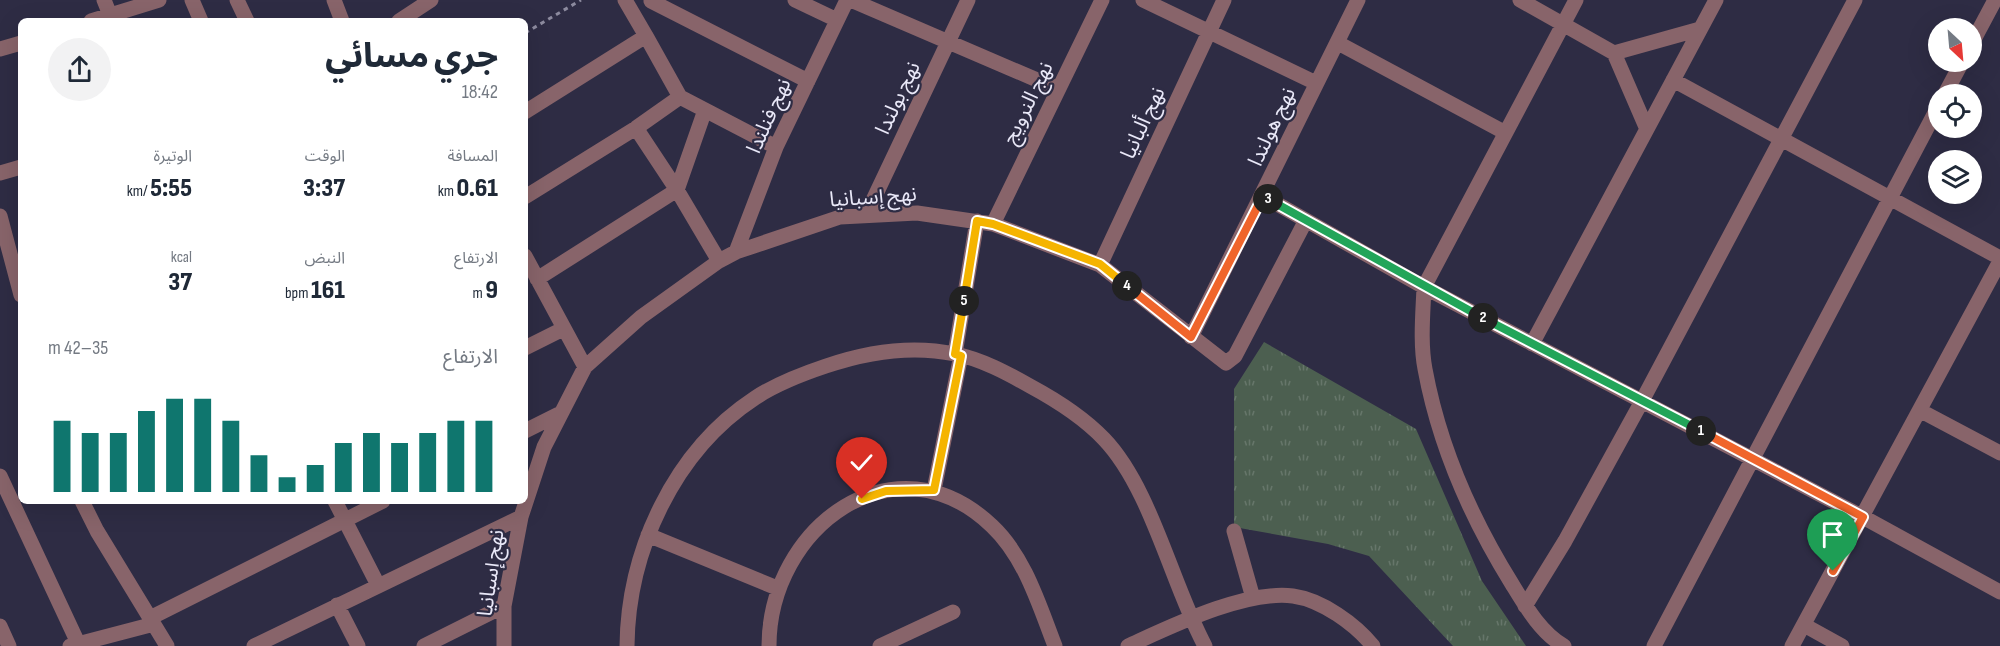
<!DOCTYPE html>
<html lang="ar">
<meta charset="utf-8">
<style>
:root{--surface:#fff;--page:#f2f2f3;--text:#1f2937;--muted:#747a83;--accent:#0f766e}
body{margin:0;font-family:"Sofia Sans Condensed","Noto Sans Arabic",sans-serif;background:var(--page);color:var(--text);direction:rtl;height:100vh;display:flex;flex-direction:column;font-size:22px;white-space:nowrap}
*{box-sizing:border-box;margin:0}
p{font-size:20px;color:var(--muted)}
.icon{flex:none;width:33px;height:33px;fill:none;stroke:currentColor;stroke-width:2;stroke-linecap:round;stroke-linejoin:round}
.map{position:relative;flex:1;overflow:hidden;direction:ltr}
.side{position:absolute;left:18px;top:18px;width:510px;height:486px;display:flex;flex-direction:column;background:var(--surface);border-radius:9px;box-shadow:0 6px 24px #0002;direction:rtl}
.side>*{flex:none}
.needle{width:39px;rotate:154deg}
.buttons{position:absolute;left:1928px;top:18px;display:grid;gap:12px}
.buttons a{display:grid;place-items:center;width:54px;height:54px;border-radius:50%;background:var(--surface);box-shadow:0 6px 24px #0002;font-size:30px}
.pin{position:absolute;display:grid;place-items:center;width:51px;height:51px;color:#fff;margin:-62px -26px;border-radius:50% 50% 50% 0;rotate:-45deg;box-shadow:0 0 6px #0007}
.pin .icon{rotate:45deg}
.km{position:absolute;width:30px;height:30px;margin:-15px;border-radius:50%;background:#222;color:#fff;font-size:16px;line-height:30px;text-align:center}
.round{display:grid;place-items:center;flex:none;width:63px;height:63px;border-radius:32px;background:var(--page)}
.head{display:flex;align-items:center;justify-content:space-between;height:102px;padding:0 30px}
h1{font-size:33px;font-weight:800;line-height:45px}
.stats{display:grid;grid-template-columns:repeat(3,1fr);gap:9px;height:102px;padding:6px 30px}
.stats div{display:grid;align-content:center}
.stats b{font-size:26px;font-weight:800}
.stats small{font-size:16px;font-weight:400}
.stats p{font-size:16px}
.chart{height:168px;padding:12px 30px}
.chart p{display:flex;justify-content:space-between}
.chart svg{width:100%;height:108px;margin-top:6px;stroke:var(--accent);stroke-width:6}
.map>svg:first-child{display:block}
</style>
<div class="map">
<svg width="2000" height="646" viewBox="0 0 2000 646">
<defs>
<pattern id="grass-tufts" width="24" height="20" patternUnits="userSpaceOnUse" patternTransform="scale(1.5)"><rect width="24" height="20" fill="#4c5f50"/><path d="M3 7l-1-3M5 7V3M7 7l1-3M15 17l-1-3M17 17v-4M19 17l1-3" fill="none" stroke="#66766a"/></pattern>
</defs>
<rect width="100%" height="100%" fill="#2e2c44"/>
<path fill="url(#grass-tufts)" d="M1264,342L1416,429L1482,581L1526,646H1453L1369,556L1328,544L1234,527V389Z"/>
<g fill="none" stroke-linecap="round" stroke-linejoin="round">
<path stroke="#8c8a9e" stroke-width="3" stroke-dasharray="4.5 4.5" stroke-linecap="butt" d="M525,33L581,0"/>
<path stroke="#88646a" stroke-width="15" d="M104,0L110,15
M192,0L201,21
M237,0L247,21
M334,0L342,21
M795,0L837,20
M851,0L1058,89
M1143,0L1316,83
M1520,0L1614,53L1646,127
M651,1L808,81
M91,21L159,0
M399,21L431,0
M1338,43L1504,132
M1971,45L1995,0
M0,49L21,43
M1614,53L1700,29
M1673,80L2000,258
M1945,94L1962,62
M680,97L776,147
M705,110L677,190L719,261
M525,112L646,36L625,0
M0,173L21,167
M1263,196L1424,287L1863,517L2000,592
M525,197L636,128L680,97L646,36
M866,215L968,0
M0,216L21,295
M993,224L1102,0
M736,252L776,147L847,0
M525,256L585,367
M1100,265L1224,0
M537,279L677,190L636,128
M1191,337L1358,0
M1532,344L1716,0
M525,348L563,329
M955,354L977,221
M1921,411L2000,453
M525,431L561,413
M0,476L78,643
M934,490L961,355
M82,501L97,531L167,646
M335,501L378,585
M1234,531L1253,598
M648,535L777,588
M337,605L358,646
M1525,606L1565,541L1642,401L1855,0
M150,618L383,501
M1804,625L1842,646
M0,626L9,646
M70,646L154,624
M254,646L521,517
M424,646L504,606
M504,646V606L521,517L544,447L585,367L641,317L719,261L736,252L840,217L917,213L993,224L1100,265L1226,363L1235,356L1305,222
M627,646C628,551 674,451 755,398C776,384 802,374 826,366C867,352 912,345 955,354C981,359 1007,373 1030,386C1056,400 1083,417 1104,439C1151,488 1172,585 1205,646
M769,646C769,528 895,433 992,526C1025,557 1039,605 1055,646
M880,646L953,612
M1128,646C1172,626 1245,590 1293,596C1322,600 1355,624 1373,646
M1564,646C1541,633 1526,607 1512,584C1471,518 1439,445 1425,369C1420,343 1423,313 1424,287L1576,0
M1654,646L1938,107
M1792,646L2000,261"/>
</g>
<g fill="none" stroke-linecap="round" stroke-linejoin="round">
<g stroke="#fff" stroke-width="12">
<path id="split-1" d="M1701,431L1863,517L1833,571"/>
</g>
<g stroke="#fff" stroke-width="12">
<path id="split-2" d="M1483,318L1701,431"/>
</g>
<g stroke="#fff" stroke-width="12">
<path id="split-3" d="M1268,199L1483,318"/>
</g>
<g stroke="#fff" stroke-width="12">
<path id="split-4" d="M1127,286L1191,337L1263,196L1268,199"/>
</g>
<g stroke="#fff" stroke-width="12">
<path id="split-5" d="M964,301L977,221L993,224L1100,264L1127,286"/>
</g>
<g stroke="#fff" stroke-width="12">
<path id="split-6" d="M862,499L886,491L934,490L961,356L955,354L964,301"/>
</g>
<use href="#split-1" stroke="#f0652b" stroke-width="8"/>
<use href="#split-2" stroke="#22a559" stroke-width="8"/>
<use href="#split-3" stroke="#22a559" stroke-width="8"/>
<use href="#split-4" stroke="#f0652b" stroke-width="8"/>
<use href="#split-5" stroke="#f5b400" stroke-width="8"/>
<use href="#split-6" stroke="#f5b400" stroke-width="8"/>
</g>
<g text-anchor="middle" dominant-baseline="central" stroke-width="4.5" stroke-linejoin="round" paint-order="stroke">
<g font-size="21" fill="#e9e8f8" stroke="#2e2c44">
<text transform="translate(898 98) rotate(-65)">نهج بولندا</text>
<text transform="translate(1028 103) rotate(-64)">نهج النرويج</text>
<text transform="translate(769 116) rotate(-66)">نهج فنلندا</text>
<text transform="translate(1143 123) rotate(-65)">نهج ألبانيا</text>
<text transform="translate(1272 127) rotate(-65)">نهج هولندا</text>
<text transform="translate(873 197) rotate(-4)">نهج إسبانيا</text>
<text transform="translate(491 573) rotate(-82)">نهج إسبانيا</text>
</g>
</g>
</svg>
<div class="buttons">
<a><svg class="needle" viewBox="-14 -14 28 28"><path d="M0-13l5 13h-10z" fill="#e53935"/><path d="M0 13l5-13h-10z" fill="#747a83"/></svg></a>
<a><svg class="icon" aria-label="locate" viewBox="0 0 24 24"><circle cx="12" cy="12" r="6"/><path d="M12 2v4M12 18v4M2 12h4M18 12h4"/></svg></a>
<a><svg class="icon" aria-label="layers" viewBox="0 0 24 24"><path d="M12 4l9 5-9 5-9-5zM3 14l9 5 9-5"/></svg></a>
</div>
<div class="pin" style="left:1833px;top:571px;background:#1e9e55"><svg class="icon" aria-label="arrive" viewBox="0 0 24 24"><path d="M6 21V4h12l-3 4 3 4H6"/></svg></div>
<div class="pin" style="left:862px;top:499px;background:#d93025"><svg class="icon" aria-label="check" viewBox="0 0 24 24"><path d="M5 12l5 5 9-10"/></svg></div>
<b class="km" style="left:1701px;top:431px">1</b>
<b class="km" style="left:1483px;top:318px">2</b>
<b class="km" style="left:1268px;top:199px">3</b>
<b class="km" style="left:1127px;top:286px">4</b>
<b class="km" style="left:964px;top:301px">5</b>
<section class="side">
<div class="head"><div><h1>جري مسائي</h1><p>18:42</p></div><a class="round"><svg class="icon" aria-label="share" viewBox="0 0 24 24"><path d="M12 15V3M7 8l5-5 5 5M5 13v7h14v-7"/></svg></a></div>
<div class="stats">
<div><p>المسافة</p><b>0.61<small> km</small></b></div>
<div><p>الوقت</p><b>3:37</b></div>
<div><p>الوتيرة</p><b>5:55<small> /km</small></b></div>
</div>
<div class="stats">
<div><p>الارتفاع</p><b>9<small> m</small></b></div>
<div><p>النبض</p><b>161<small> bpm</small></b></div>
<div><p>kcal</p><b>37</b></div>
</div>
<div class="chart"><p><span>الارتفاع</span>35–42 m</p>
<svg viewBox="0 0 160 44" preserveAspectRatio="none"><path d="M5 44V15M15 44V20M25 44V20M35 44V11M45 44V6M55 44V6M65 44V15M75 44V29M85 44V38M95 44V33M105 44V24M115 44V20M125 44V24M135 44V20M145 44V15M155 44V15"/></svg>
</div>
</section>
</div>
